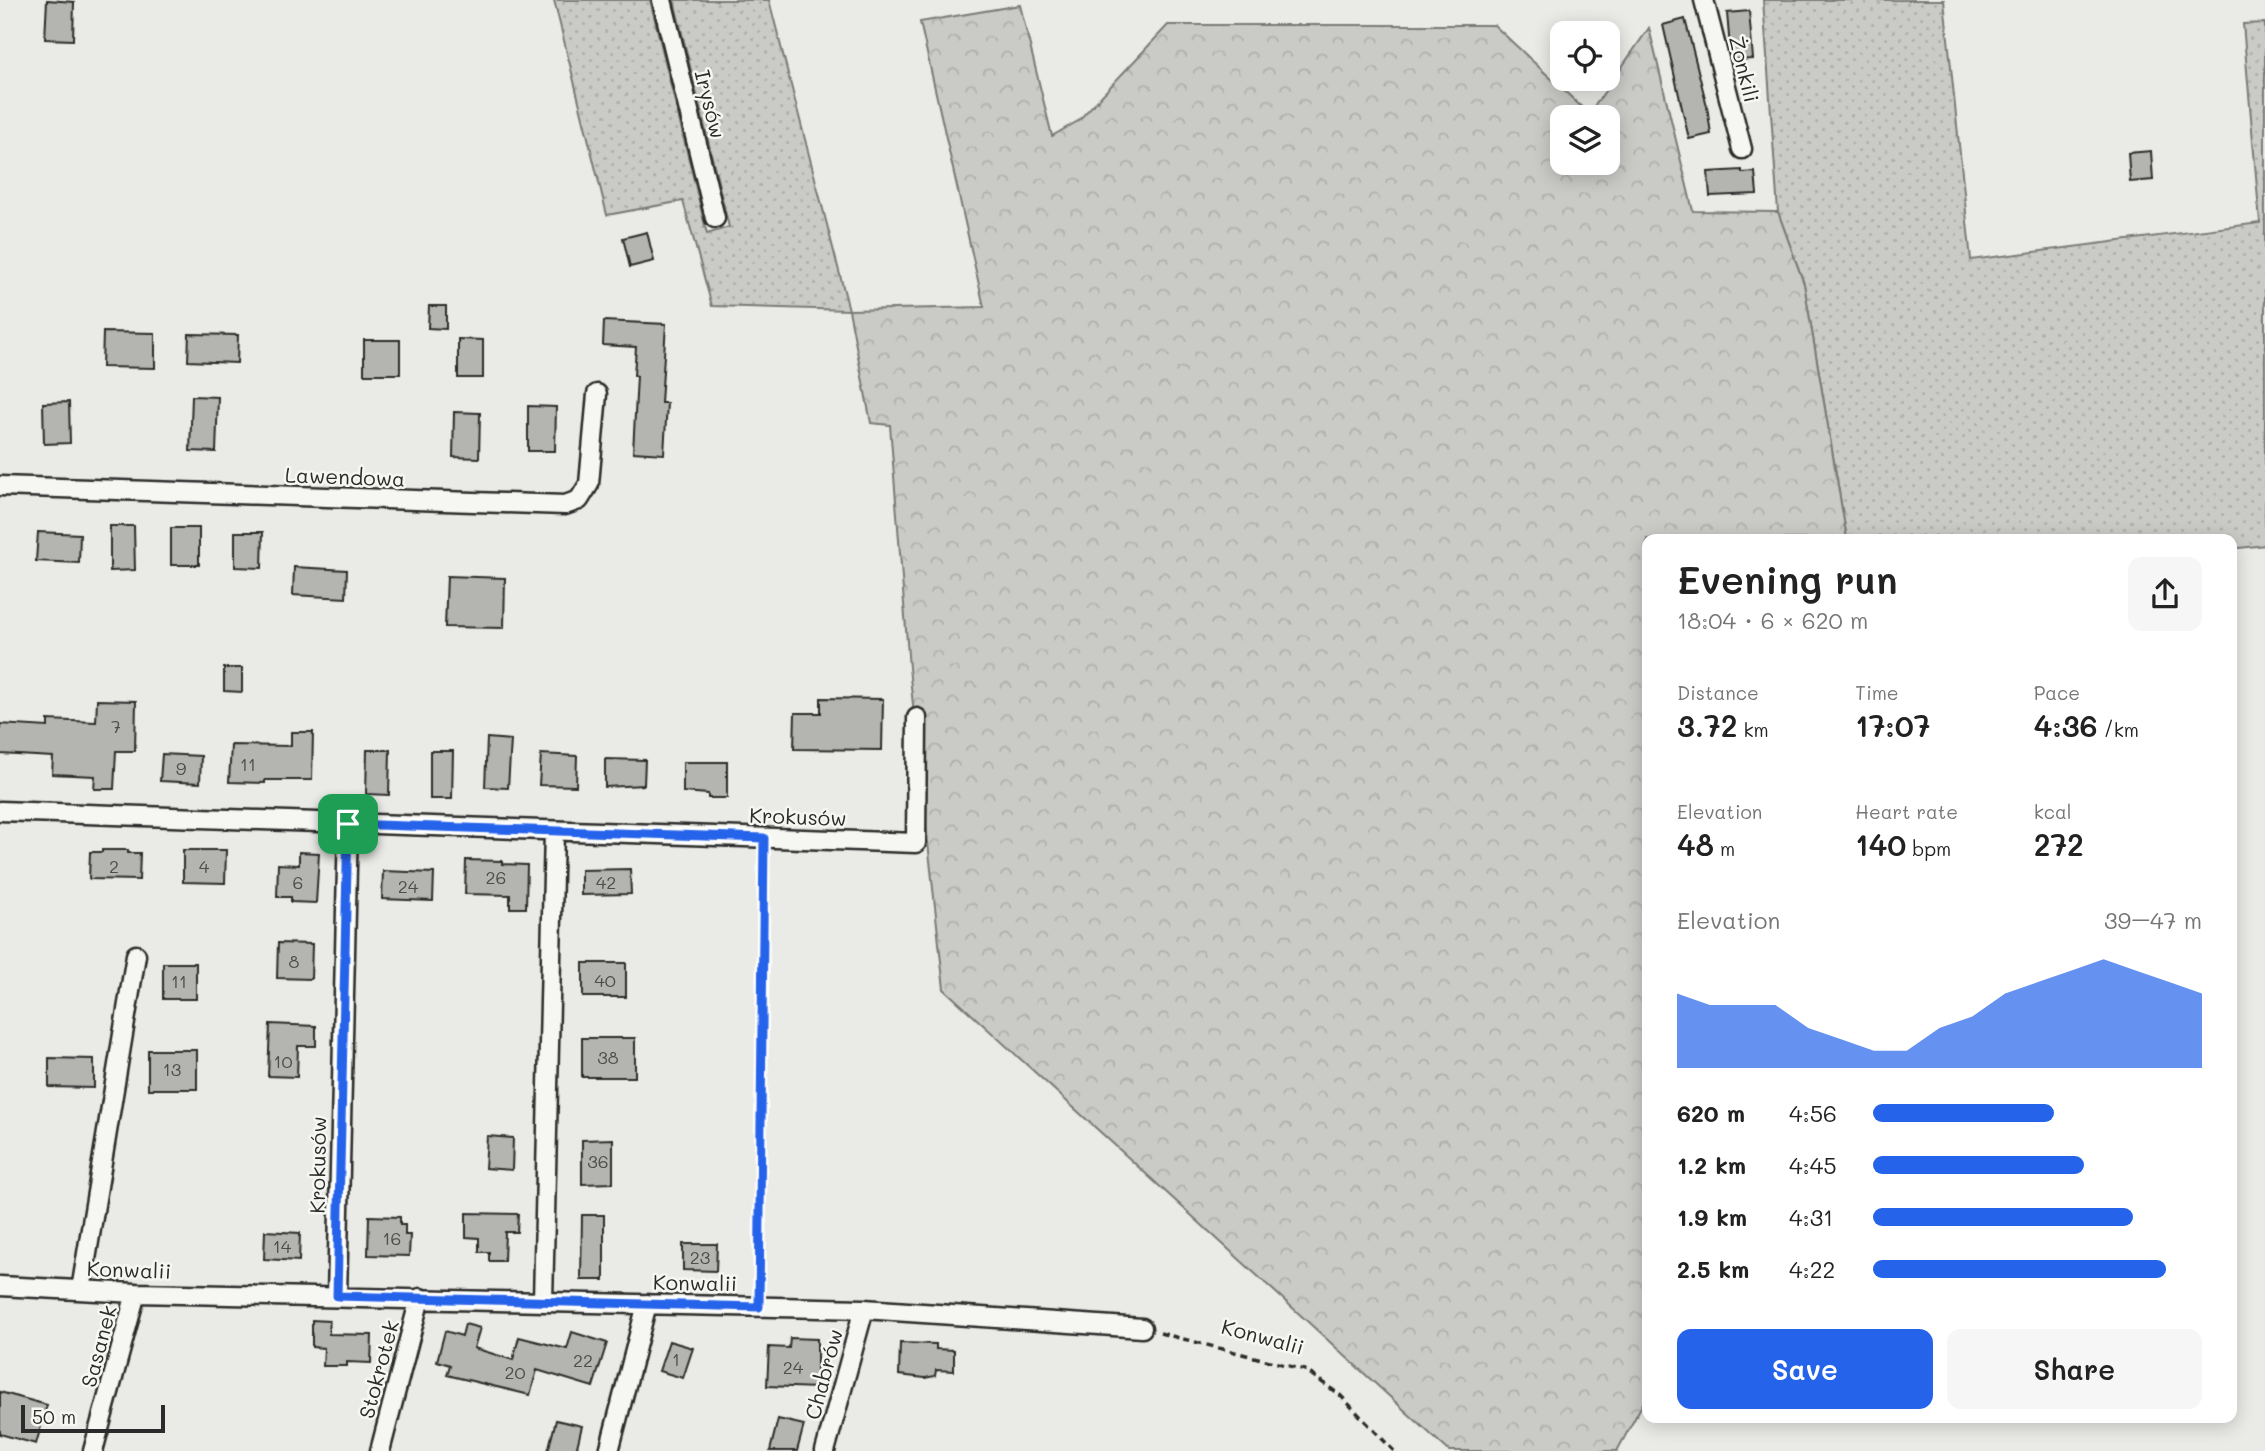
<!DOCTYPE html>
<meta charset="utf-8">
<style>
:root{--surface:#fff;--page:#f6f6f6;--text:#222;--muted:#767676;--accent:#2563eb}
body{margin:0;font-family:Mali,sans-serif;background:var(--page);color:var(--text);height:100vh;display:flex;flex-direction:column;font-size:26px;white-space:nowrap}
*{box-sizing:border-box;margin:0}
p{font-size:23px;color:var(--muted)}
.icon{flex:none;width:38px;height:38px;fill:none;stroke:currentColor;stroke-width:2;stroke-linecap:round;stroke-linejoin:round}
.map{position:relative;flex:1;overflow:hidden}
.side{position:absolute;left:1642px;top:534px;width:595px;height:889px;display:flex;flex-direction:column;background:var(--surface);border-radius:14px;box-shadow:0 4px 18px #0003}
.side>*{flex:none}
.controls{position:absolute;left:1550px;top:21px;display:grid;gap:14px}
.controls a{display:grid;place-items:center;width:70px;height:70px;border-radius:14px;background:var(--surface);box-shadow:0 4px 18px #0003;font-size:35px}
.scale{position:absolute;left:21px;bottom:18px;width:144px;box-sizing:border-box;padding-left:7px;border:4px solid #2b2b2b;border-top:0;font-size:19px;line-height:24px;white-space:nowrap;color:#2b2b2b;-webkit-text-stroke:5px #f6f6f2;paint-order:stroke}
.pin{position:absolute;display:grid;place-items:center;width:60px;height:60px;color:#fff;margin:-30px;border-radius:14px;box-shadow:0 4px 10px #0006}
.round{display:grid;place-items:center;flex:none;width:74px;height:74px;border-radius:14px;background:var(--page)}
.summary{display:flex;align-items:center;justify-content:space-between;height:119px;padding:0 35px}
h1{font-size:38px;font-weight:600;line-height:52px}
.figures{display:grid;grid-template-columns:repeat(3,1fr);gap:10px;height:119px;padding:7px 35px}
.figures div{display:grid;align-content:center}
.figures b{font-size:30px;font-weight:600}
.figures small{font-size:19px;font-weight:400}
.figures p{font-size:19px}
.chart{height:196px;padding:14px 35px}
.chart p{display:flex;justify-content:space-between}
.chart svg{width:100%;height:126px;margin-top:7px;fill:var(--accent);opacity:.7}
.primary-button{display:flex;gap:14px;margin-top:auto;padding:14px 35px}
.primary-button a{flex:1;height:80px;border-radius:14px;background:var(--accent);color:#fff;font-size:28px;font-weight:600;line-height:80px;text-align:center}
.primary-button a+a{background:var(--page);color:var(--text)}
ul{padding:0 35px;list-style:none;font-size:23px}
li{display:grid;grid-template-columns:112px 84px 1fr;align-items:center;height:52px}
li i{height:18px;border-radius:9px;background:var(--accent)}
.map>svg:first-child{display:block}
</style>
<div class="map">
<svg width="2265" height="1451" viewBox="0 0 2265 1451">
<defs>
<pattern id="grass-dots" width="8" height="8" patternUnits="userSpaceOnUse" patternTransform="scale(1.75)"><rect width="8" height="8" fill="#cacac7"/><path d="M2 2h.1M6 6h.1" fill="none" stroke="#aeaeab" stroke-width="1.8" stroke-linecap="round"/></pattern>
<pattern id="forest-crowns" width="20" height="18" patternUnits="userSpaceOnUse" patternTransform="scale(1.75)"><rect width="20" height="18" fill="#cacac7"/><path d="M2 6a3 3 0 1 1 6 0M12 15a3 3 0 1 1 6 0" fill="none" stroke="#aeaeab"/></pattern>
</defs>
<rect width="100%" height="100%" fill="#eaeae6"/>
<filter id="ink" filterUnits="userSpaceOnUse"><feTurbulence type="fractalNoise" baseFrequency=".0143" numOctaves="2"/><feDisplacementMap in="SourceGraphic" scale="14" xChannelSelector="R" yChannelSelector="G"/><feConvolveMatrix kernelMatrix="1 2 1 2 8 2 1 2 1" color-interpolation-filters="sRGB"/></filter>
<g filter="url(#ink)">
<path fill="url(#grass-dots)" stroke="#7a7a79" stroke-width="2" d="M554,0H650L707,234L729,227L674,0H769L849,310L712,306L683,201L607,215Z
M1763,0H1944L1971,260L2260,223L2243,24L2265,23V545L2231,549V539H1904V537L1900,539H1847L1804,284L1778,212Z"/>
<path fill="url(#forest-crowns)" stroke="#7a7a79" stroke-width="2" fill-rule="evenodd" d="M1020,5L1052,136L1078,121L1168,25H1494L1589,114L1649,28L1693,211L1778,212L1804,284L1847,539H1647V1396L1617,1451H1449L944,989L909,668L890,425L871,423L849,310L984,307L920,22ZM1563,117H1608V163H1563Z"/>
<path fill="#b4b4b1" stroke="#2b2b2b" stroke-width="2" d="M47,0L74,2L73,40L45,39Z
M1749,11L1753,59L1731,60L1727,13Z
M1685,19L1707,106L1711,134L1689,139L1663,25Z
M2151,151L2153,180L2130,182L2128,153Z
M1742,170V173L1755,172L1757,194L1710,196L1708,172Z
M647,232L654,261L630,267L623,238Z
M429,306H446V329L428,328Z
M604,321L666,324L661,403H667L664,454L633,452L637,376L634,375L636,347L603,345Z
M103,332L155,333V368L102,367Z
M189,334L238,335L237,363L188,361Z
M458,339L483,340V378H458Z
M364,340H400V374H364Z
M192,396L218,397L216,452L190,451Z
M69,402L70,443L44,444L43,403Z
M528,406L556,407L555,451H528Z
M454,412L480,413L479,458L453,457Z
M110,526H134L135,570L110,571Z
M171,528H199V565H171Z
M38,532L80,534L79,563L36,561Z
M235,532H263L262,568L235,567Z
M294,567L347,570L346,598L293,595Z
M447,576L505,578L504,628L445,627Z
M224,668H242V692L224,691Z
M821,698L883,699L882,750L794,749L795,713H821Z
M97,700L136,701L135,751H116L114,789H94L95,776L52,774L53,757L0,754V724L48,727V720L96,722Z
M291,732H313L312,780H265V783L229,782L231,745L291,746Z
M487,738L511,740L508,788L485,787Z
M367,750H390L389,795L366,794Z
M430,751H453L452,799H430Z
M162,754L201,756L200,783L160,781Z
M541,754L577,756L576,786L539,785Z
M605,759L645,760L644,785L605,787Z
M683,762H727V798H708V794L683,792Z
M102,850H128V853H140L139,880L89,879L90,852H102Z
M183,850H226L225,883L183,882Z
M299,852L319,853L316,903L291,902V897H277L278,864L299,865Z
M466,860L502,861V864L527,865L526,908H510V895L465,894Z
M630,869L631,894L581,895V870Z
M383,871L434,873L433,901L382,899Z
M278,943L312,944L311,979L277,978Z
M163,963H196V999H163Z
M583,963H626V997H583Z
M270,1024L316,1026V1046H298L297,1077L268,1076Z
M582,1038H635V1077H582Z
M148,1050H197V1089H148Z
M49,1058L94,1059V1088L49,1087Z
M487,1136L513,1138L512,1170L485,1168Z
M613,1139V1183L582,1184V1140Z
M466,1213L518,1214L517,1232H505L504,1261H489V1252H479V1238L466,1237Z
M582,1215H604V1280H581Z
M369,1216L400,1217V1225H405V1235H410L409,1256L368,1255Z
M265,1231L300,1233L299,1261L264,1259Z
M683,1244H717L716,1271L683,1270Z
M312,1320L329,1321V1334L372,1335L371,1363L347,1362V1366H323L324,1348L312,1347Z
M465,1324L480,1328L474,1348L513,1360L519,1337L567,1349L572,1332L607,1343L593,1387L537,1370L530,1395L447,1375L450,1365L437,1361L445,1331L462,1336Z
M790,1338L817,1339V1388L767,1386L769,1347L789,1348Z
M669,1341L693,1348L683,1378L659,1371Z
M900,1343L936,1344V1349L954,1350V1371L936,1370L935,1376L925,1378L899,1375Z
M0,1392L47,1405L36,1444L0,1434Z
M778,1419L804,1425L797,1451H770Z
M556,1420L582,1426L576,1451H548Z"/>
<g fill="none" stroke-linecap="round" stroke-linejoin="round">
<g stroke="#2b2b2b" stroke-width="23">
<path id="street" d="M662,0L715,218
M1704,0L1742,149
M0,486L565,505L579,500L589,484L597,394
M0,811L916,843L917,718
M0,1286L136,1293L864,1309L1142,1328
M81,1290L136,955
M337,1296L348,824
M543,1301L554,831
M93,1451L136,1293
M380,1451L420,1298
M609,1451L647,1304
M825,1451L864,1309"/>
</g>
<path stroke="#2b2b2b" stroke-width="3.5" stroke-dasharray="7 5" stroke-linecap="butt" d="M759,1291L764,854
M1160,1333L1305,1370L1340,1395L1394,1451"/>
<use href="#street" stroke="#f6f6f2" stroke-width="18"/>
</g>
</g>
<g fill="none" stroke-linecap="round" stroke-linejoin="round" filter="url(#ink)">
<g stroke="#fff" stroke-width="14">
<path id="route" d="M348,824L764,838L759,1307L337,1296Z"/>
</g>
<use href="#route" stroke="#2563eb" stroke-width="9"/>
</g>
<g text-anchor="middle" dominant-baseline="central" stroke-width="5" stroke-linejoin="round" paint-order="stroke">
<g font-size="18" fill="#4d4d4c">
<text x="116" y="726">7</text>
<text x="248" y="764">11</text>
<text x="181" y="768">9</text>
<text x="114" y="866">2</text>
<text x="204" y="866">4</text>
<text x="496" y="877">26</text>
<text x="298" y="882">6</text>
<text x="606" y="882">42</text>
<text x="408" y="886">24</text>
<text x="294" y="961">8</text>
<text x="605" y="980">40</text>
<text x="179" y="981">11</text>
<text x="608" y="1057">38</text>
<text x="283" y="1061">10</text>
<text x="172" y="1069">13</text>
<text x="598" y="1161">36</text>
<text x="392" y="1238">16</text>
<text x="282" y="1246">14</text>
<text x="700" y="1257">23</text>
<text x="676" y="1359">1</text>
<text x="583" y="1360">22</text>
<text x="793" y="1367">24</text>
<text x="515" y="1372">20</text>
</g>
<g font-size="21" fill="#2b2b2b" stroke="#f6f6f2">
<text transform="translate(1745 69) rotate(76)">Żonkili</text>
<text transform="translate(711 104) rotate(76)">Irysów</text>
<text transform="translate(345 476) rotate(2)">Lawendowa</text>
<text transform="translate(798 816) rotate(2)">Krokusów</text>
<text transform="translate(317 1165) rotate(-89)">Krokusów</text>
<text transform="translate(129 1269) rotate(2)">Konwalii</text>
<text transform="translate(695 1282) rotate(1)">Konwalii</text>
<text transform="translate(1263 1336) rotate(15)">Konwalii</text>
<text transform="translate(98 1346) rotate(-75)">Sasanek</text>
<text transform="translate(378 1369) rotate(-75)">Stokrotek</text>
<text transform="translate(823 1374) rotate(-75)">Chabrów</text>
</g>
</g>
</svg>
<div class="controls">
<a><svg class="icon" aria-label="locate" viewBox="0 0 24 24"><circle cx="12" cy="12" r="6"/><path d="M12 2v4M12 18v4M2 12h4M18 12h4"/></svg></a>
<a><svg class="icon" aria-label="layers" viewBox="0 0 24 24"><path d="M12 4l9 5-9 5-9-5zM3 14l9 5 9-5"/></svg></a>
</div>
<div class="scale">50 m</div>
<div class="pin" style="left:348px;top:824px;background:#1e9e55"><svg class="icon" aria-label="arrive" viewBox="0 0 24 24"><path d="M6 21V4h12l-3 4 3 4H6"/></svg></div>
<section class="side">
<div class="summary"><div><h1>Evening run</h1><p>18:04 · 6 × 620 m</p></div><a class="round"><svg class="icon" aria-label="share" viewBox="0 0 24 24"><path d="M12 15V3M7 8l5-5 5 5M5 13v7h14v-7"/></svg></a></div>
<div class="figures">
<div><p>Distance</p><b>3.72<small> km</small></b></div>
<div><p>Time</p><b>17:07</b></div>
<div><p>Pace</p><b>4:36<small> /km</small></b></div>
</div>
<div class="figures">
<div><p>Elevation</p><b>48<small> m</small></b></div>
<div><p>Heart rate</p><b>140<small> bpm</small></b></div>
<div><p>kcal</p><b>272</b></div>
</div>
<div class="chart"><p><span>Elevation</span>39–47 m</p>
<svg viewBox="0 0 160 44" preserveAspectRatio="none"><path d="M0 44V18L10 22L20 22L30 22L40 30L50 34L60 38L70 38L80 30L90 26L100 18L110 14L120 10L130 6L140 10L150 14L160 18V44z"/></svg>
</div>
<ul>
<li><b>620 m</b>4:56<i style="width:55%"></i></li>
<li><b>1.2 km</b>4:45<i style="width:64%"></i></li>
<li><b>1.9 km</b>4:31<i style="width:79%"></i></li>
<li><b>2.5 km</b>4:22<i style="width:89%"></i></li>
</ul>
<div class="primary-button"><a>Save</a><a>Share</a></div>
</section>
</div>
